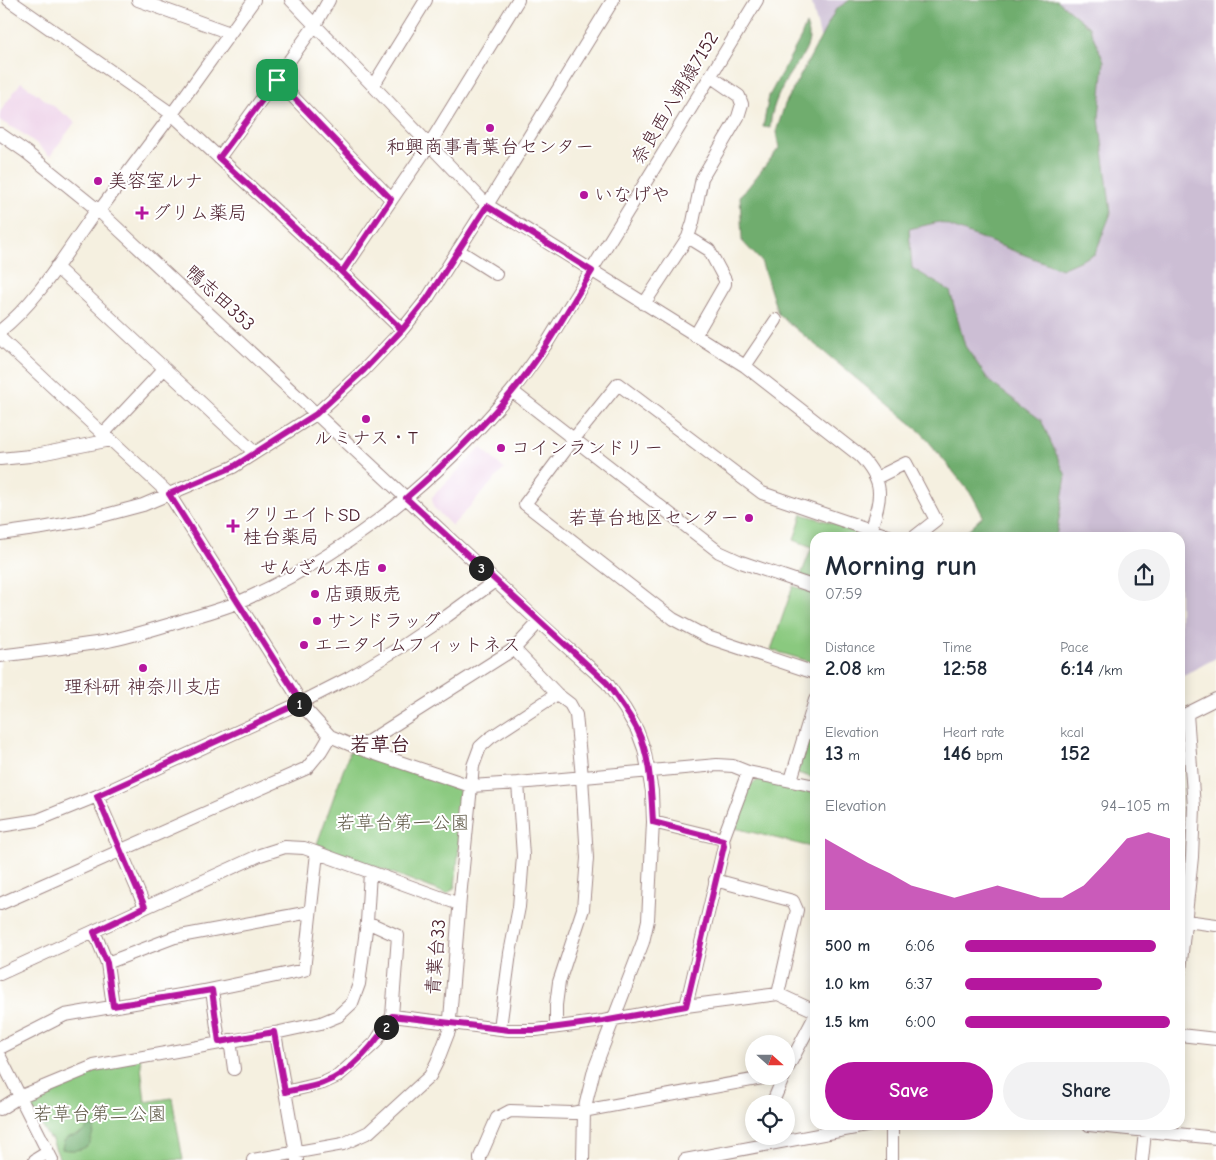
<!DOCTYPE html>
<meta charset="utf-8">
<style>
:root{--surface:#fff;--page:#f2f2f3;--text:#1f2937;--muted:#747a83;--accent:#b5179e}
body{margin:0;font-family:"Comic Neue","Klee One",sans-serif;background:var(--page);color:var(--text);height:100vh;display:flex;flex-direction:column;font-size:19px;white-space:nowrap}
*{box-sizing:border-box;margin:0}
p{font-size:16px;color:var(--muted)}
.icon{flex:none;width:28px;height:28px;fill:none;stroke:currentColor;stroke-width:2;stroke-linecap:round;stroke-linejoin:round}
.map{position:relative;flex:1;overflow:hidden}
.details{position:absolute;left:810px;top:532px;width:375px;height:598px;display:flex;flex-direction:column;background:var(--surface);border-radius:15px;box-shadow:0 2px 12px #0003}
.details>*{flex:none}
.needle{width:32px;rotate:111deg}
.controls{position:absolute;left:745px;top:1035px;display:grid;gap:10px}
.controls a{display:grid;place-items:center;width:50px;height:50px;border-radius:50%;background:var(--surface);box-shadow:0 2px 12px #0003;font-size:25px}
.pin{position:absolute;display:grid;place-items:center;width:42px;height:42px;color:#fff;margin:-21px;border-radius:10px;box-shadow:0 2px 8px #0006}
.km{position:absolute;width:25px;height:25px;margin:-12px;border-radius:50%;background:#222;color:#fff;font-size:14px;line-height:25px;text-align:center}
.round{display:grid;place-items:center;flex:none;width:52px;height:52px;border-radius:26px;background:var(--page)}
.overview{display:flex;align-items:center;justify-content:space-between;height:85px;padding:0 15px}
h1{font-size:28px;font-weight:700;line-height:38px}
.metrics{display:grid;grid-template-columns:repeat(3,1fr);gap:8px;height:85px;padding:5px 15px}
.metrics div{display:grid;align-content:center}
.metrics b{font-size:21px;font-weight:700}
.metrics small{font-size:14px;font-weight:400}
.metrics p{font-size:14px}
.chart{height:140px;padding:10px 15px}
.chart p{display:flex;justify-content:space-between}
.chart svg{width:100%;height:90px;margin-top:5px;fill:var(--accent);opacity:.7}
.action{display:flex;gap:10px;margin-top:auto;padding:10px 15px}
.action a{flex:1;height:58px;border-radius:30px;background:var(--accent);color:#fff;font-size:20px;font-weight:700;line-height:58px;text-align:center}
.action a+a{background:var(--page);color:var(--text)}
ul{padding:0 15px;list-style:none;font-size:16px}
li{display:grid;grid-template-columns:80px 60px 1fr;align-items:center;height:38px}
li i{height:12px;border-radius:6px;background:var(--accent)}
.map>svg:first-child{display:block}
</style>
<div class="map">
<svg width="1216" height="1160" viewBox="0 0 1216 1160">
<rect width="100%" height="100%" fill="#fff"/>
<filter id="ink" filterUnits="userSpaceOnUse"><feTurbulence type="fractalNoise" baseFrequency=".02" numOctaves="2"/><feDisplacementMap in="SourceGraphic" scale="10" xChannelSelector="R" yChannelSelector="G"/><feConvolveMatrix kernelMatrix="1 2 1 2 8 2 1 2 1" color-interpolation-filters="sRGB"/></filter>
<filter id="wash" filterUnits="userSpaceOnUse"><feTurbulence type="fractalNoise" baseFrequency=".0096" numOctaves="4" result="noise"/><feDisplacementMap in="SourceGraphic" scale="20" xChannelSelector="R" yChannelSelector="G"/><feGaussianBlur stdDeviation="1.12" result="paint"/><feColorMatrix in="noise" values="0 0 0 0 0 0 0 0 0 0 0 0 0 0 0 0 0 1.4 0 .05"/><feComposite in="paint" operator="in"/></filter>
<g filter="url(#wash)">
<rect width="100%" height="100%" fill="#f5f0e0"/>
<path fill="#edd0e8" d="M21,82L75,122L50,156L37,144L22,133L0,121V112Z
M481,447L504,469L452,526L433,507L432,497Z"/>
<path fill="#ccbed4" d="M811,0H1216V658L1180,677V538L1031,537L895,340Z"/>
<path fill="#8ac97f" stroke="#6a7455" d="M802,514L860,531V537L815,538V579L801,575L812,547L794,540Z
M793,586L815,593V663L771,650Z
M815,720V778L797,773Z
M350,751L458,789L464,796L455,887L447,894L317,844Z
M761,778L815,794V848L735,828L749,786Z
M140,1057L145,1102L172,1098L183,1160H60L51,1138H49L30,1107L34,1097L65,1081Z"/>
<path fill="#6fad6e" stroke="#5c664c" d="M850,0H1057L1089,27L1104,61L1099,118L1111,213L1095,254L1061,269L939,222L909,229L912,268L950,291L965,346L990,382L1041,420L1066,476L1056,537H960L983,516L972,495L921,432L778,314L761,261L742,241L740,195L746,190L779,148L776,132L785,104L836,9Z
M806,24C807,27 809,32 809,35C810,51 793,67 786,80C778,95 771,110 770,128L763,127L769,96L801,37Z
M89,1126L95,1127C93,1131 91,1140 90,1143C85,1151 70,1151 62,1149C64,1135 69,1138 79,1134C83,1133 86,1129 89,1126Z"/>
</g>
<g filter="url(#ink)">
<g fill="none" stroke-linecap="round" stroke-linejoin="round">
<g stroke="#a08886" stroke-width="14">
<path id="minor" d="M9,0L172,114L342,272L402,330
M138,0L230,33
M291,0L487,205L745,366L860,456C889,487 879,501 868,538
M277,80L391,199
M373,86L426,0
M0,134L26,152L99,211L539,622L607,683L625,709L637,730L644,749L652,791L653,822L648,920L643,942L594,1070L584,1111L583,1160
M219,158L315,25L329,0
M688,237L709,250L725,280V284L695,336
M458,250L496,274
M56,267L255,453
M342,272L429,145L518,0
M644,304L688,237L693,222L702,178L738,117L742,104L739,96L710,76
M0,331C38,301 65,254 93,215L99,211L172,114L254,0
M0,338L103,434L111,440L169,494L296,694L300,703L330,736L358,748L471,786L518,783L717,765L733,766L748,772L815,786
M745,366L776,320
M512,391L719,552L741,562L815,587
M103,434L164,369
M0,459L30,456L111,440
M876,478L906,463L936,520L913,538
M0,534L42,528L87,520L143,505L233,467L316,414L364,370L402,330L427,299L487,205L613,0
M514,649L557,694L570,704L576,715L582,777L587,858L583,909L559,982L556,1005V1026
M0,656C36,651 73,647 108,641C133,636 157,628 181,621C200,615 220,610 239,602C346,555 437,481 511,392C524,377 535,359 547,343L757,0
M815,673L707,637L673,619L525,504L573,440L618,384L762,493L894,538
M1180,717L1216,699
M358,748L514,649L539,622
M791,780L815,700
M97,796L145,907
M653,822L723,839
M0,826L38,820L97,796L300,703L349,678L401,647L447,616L495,581
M715,880L793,901L797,910L778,994
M0,904L307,768L321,751L330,736
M1186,921L1216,925
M94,931L107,963L113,1006
M107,963L175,937L310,912
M1180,971L1192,857L1194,807L1187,714
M0,974L260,855L285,847L304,848L459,904
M212,990L219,1042
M686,1006L724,846L723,839L748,772
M392,1016L509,1030H536L603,1021L686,1006L778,994L815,1011
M500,1028L510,953L519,907L523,856L518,783
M275,1033L297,1160
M1180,1035L1216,1039
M230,1040L234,1069
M0,1048L65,1015L204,991L304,970L317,853
M0,1057L52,1160
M786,1071L815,1016
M285,1092L323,1083L338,1076L375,1043L392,1016L398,936L367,922
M772,1104L784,1076
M0,1109L19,1097L94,1066L275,1033L321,1023L338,1016L352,1003L359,984L367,922L370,872
M892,1125V1160
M1089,1125L1216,1138
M35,1160L48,1152
M253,1160L343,1144L369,1132L430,1076L437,1062L449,1031L460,898L473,766L480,747L490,738L557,694
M480,1160V1157L497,1118L510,1111L572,1113L774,1076
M685,1160L871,1125
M1142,1160L1145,1132"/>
</g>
<use href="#minor" stroke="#fff" stroke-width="12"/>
</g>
</g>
<g fill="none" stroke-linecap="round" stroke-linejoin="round" filter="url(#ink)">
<g stroke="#fff" stroke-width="10">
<path id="route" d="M277,80L391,199L342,272L402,330L364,370L316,414L233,467L169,494L296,694L300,703L97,796L145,907L94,932L107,963L113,1006L212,990L219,1042L274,1032L285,1092C297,1089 311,1088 323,1083C352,1073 377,1042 392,1016L509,1030H536L603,1021L686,1006L724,846L723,840L653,822C651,791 651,758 637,729C629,713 617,698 607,683L406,498C444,465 480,430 512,392C543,355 567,311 592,271L487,206L427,299L402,330C342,271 281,215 219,158L277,80"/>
</g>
<use href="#route" stroke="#b5179e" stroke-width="6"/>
</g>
<g fill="#b5179e" stroke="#fff" stroke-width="2">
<circle cx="490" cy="128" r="5"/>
<circle cx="98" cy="181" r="5"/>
<circle cx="584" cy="195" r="5"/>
<path d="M139.5 205.5h5v5h5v5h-5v5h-5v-5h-5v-5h5z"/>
<circle cx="366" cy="419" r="5"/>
<circle cx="501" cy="448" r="5"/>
<circle cx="749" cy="518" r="5"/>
<path d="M230.5 518.5h5v5h5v5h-5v5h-5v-5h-5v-5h5z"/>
<circle cx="382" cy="568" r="5"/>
<circle cx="315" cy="594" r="5"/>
<circle cx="317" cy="621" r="5"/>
<circle cx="304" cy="645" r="5"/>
<circle cx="143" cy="668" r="5"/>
</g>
<g text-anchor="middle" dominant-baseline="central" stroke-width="4" stroke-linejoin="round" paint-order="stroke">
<g font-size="19" fill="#4a1f2b" stroke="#fff">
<text transform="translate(675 98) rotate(-59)">奈良西八朔線7152</text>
<text transform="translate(220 298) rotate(43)">鴨志田353</text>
<text transform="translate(436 957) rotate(-85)">青葉台33</text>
</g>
<g font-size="19" fill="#4a1f2b" stroke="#fff" text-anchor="start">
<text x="490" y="147" text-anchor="middle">和興商事青葉台センター</text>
<text x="108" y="181">美容室ルナ</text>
<text x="594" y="195">いなげや</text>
<text x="152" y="213">グリム薬局</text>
<text x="366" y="438" text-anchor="middle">ルミナス・T</text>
<text x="511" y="448">コインランドリー</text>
<text x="243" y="515">クリエイトSD<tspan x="243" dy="22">桂台薬局</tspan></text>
<text x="739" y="518" text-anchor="end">若草台地区センター</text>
<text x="372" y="568" text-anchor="end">せんざん本店</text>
<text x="325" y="594">店頭販売</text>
<text x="327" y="621">サンドラッグ</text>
<text x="314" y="645">エニタイムフィットネス</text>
<text x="143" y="687" text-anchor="middle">理科研 神奈川支店</text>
</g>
<g font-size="19" fill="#605a48" stroke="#fff">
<text x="403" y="823">若草台第一公園</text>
<text x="100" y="1114">若草台第二公園</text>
</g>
<g font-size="20" font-weight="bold" fill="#4a1f2b" stroke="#fff">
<text x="380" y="744">若草台</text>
</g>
</g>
</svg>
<div class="controls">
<a><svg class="needle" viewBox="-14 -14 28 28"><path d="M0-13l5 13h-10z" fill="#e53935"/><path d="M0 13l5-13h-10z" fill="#747a83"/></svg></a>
<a><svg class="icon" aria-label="locate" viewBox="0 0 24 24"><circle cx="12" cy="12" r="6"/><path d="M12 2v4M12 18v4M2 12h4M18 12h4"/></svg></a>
</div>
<div class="pin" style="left:277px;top:80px;background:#1e9e55"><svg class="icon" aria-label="arrive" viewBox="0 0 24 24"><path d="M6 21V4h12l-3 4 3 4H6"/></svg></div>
<b class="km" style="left:299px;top:704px">1</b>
<b class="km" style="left:386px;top:1027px">2</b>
<b class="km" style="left:481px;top:568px">3</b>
<section class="details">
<div class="overview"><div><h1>Morning run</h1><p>07:59</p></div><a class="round"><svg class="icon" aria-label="share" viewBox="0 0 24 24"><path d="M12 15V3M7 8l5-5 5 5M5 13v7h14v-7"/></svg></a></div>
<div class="metrics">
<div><p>Distance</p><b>2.08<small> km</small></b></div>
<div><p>Time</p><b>12:58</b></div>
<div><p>Pace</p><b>6:14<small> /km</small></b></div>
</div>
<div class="metrics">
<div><p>Elevation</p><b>13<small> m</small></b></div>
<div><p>Heart rate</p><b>146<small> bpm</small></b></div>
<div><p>kcal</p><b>152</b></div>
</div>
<div class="chart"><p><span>Elevation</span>94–105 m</p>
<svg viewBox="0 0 160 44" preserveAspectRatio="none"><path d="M0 44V9L10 15L20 21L30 26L40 32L50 35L60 38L70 35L80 32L90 35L100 38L110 38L120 32L130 21L140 9L150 6L160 9V44z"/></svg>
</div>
<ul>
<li><b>500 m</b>6:06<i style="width:93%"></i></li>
<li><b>1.0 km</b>6:37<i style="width:67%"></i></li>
<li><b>1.5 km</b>6:00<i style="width:100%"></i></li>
</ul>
<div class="action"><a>Save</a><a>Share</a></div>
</section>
</div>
